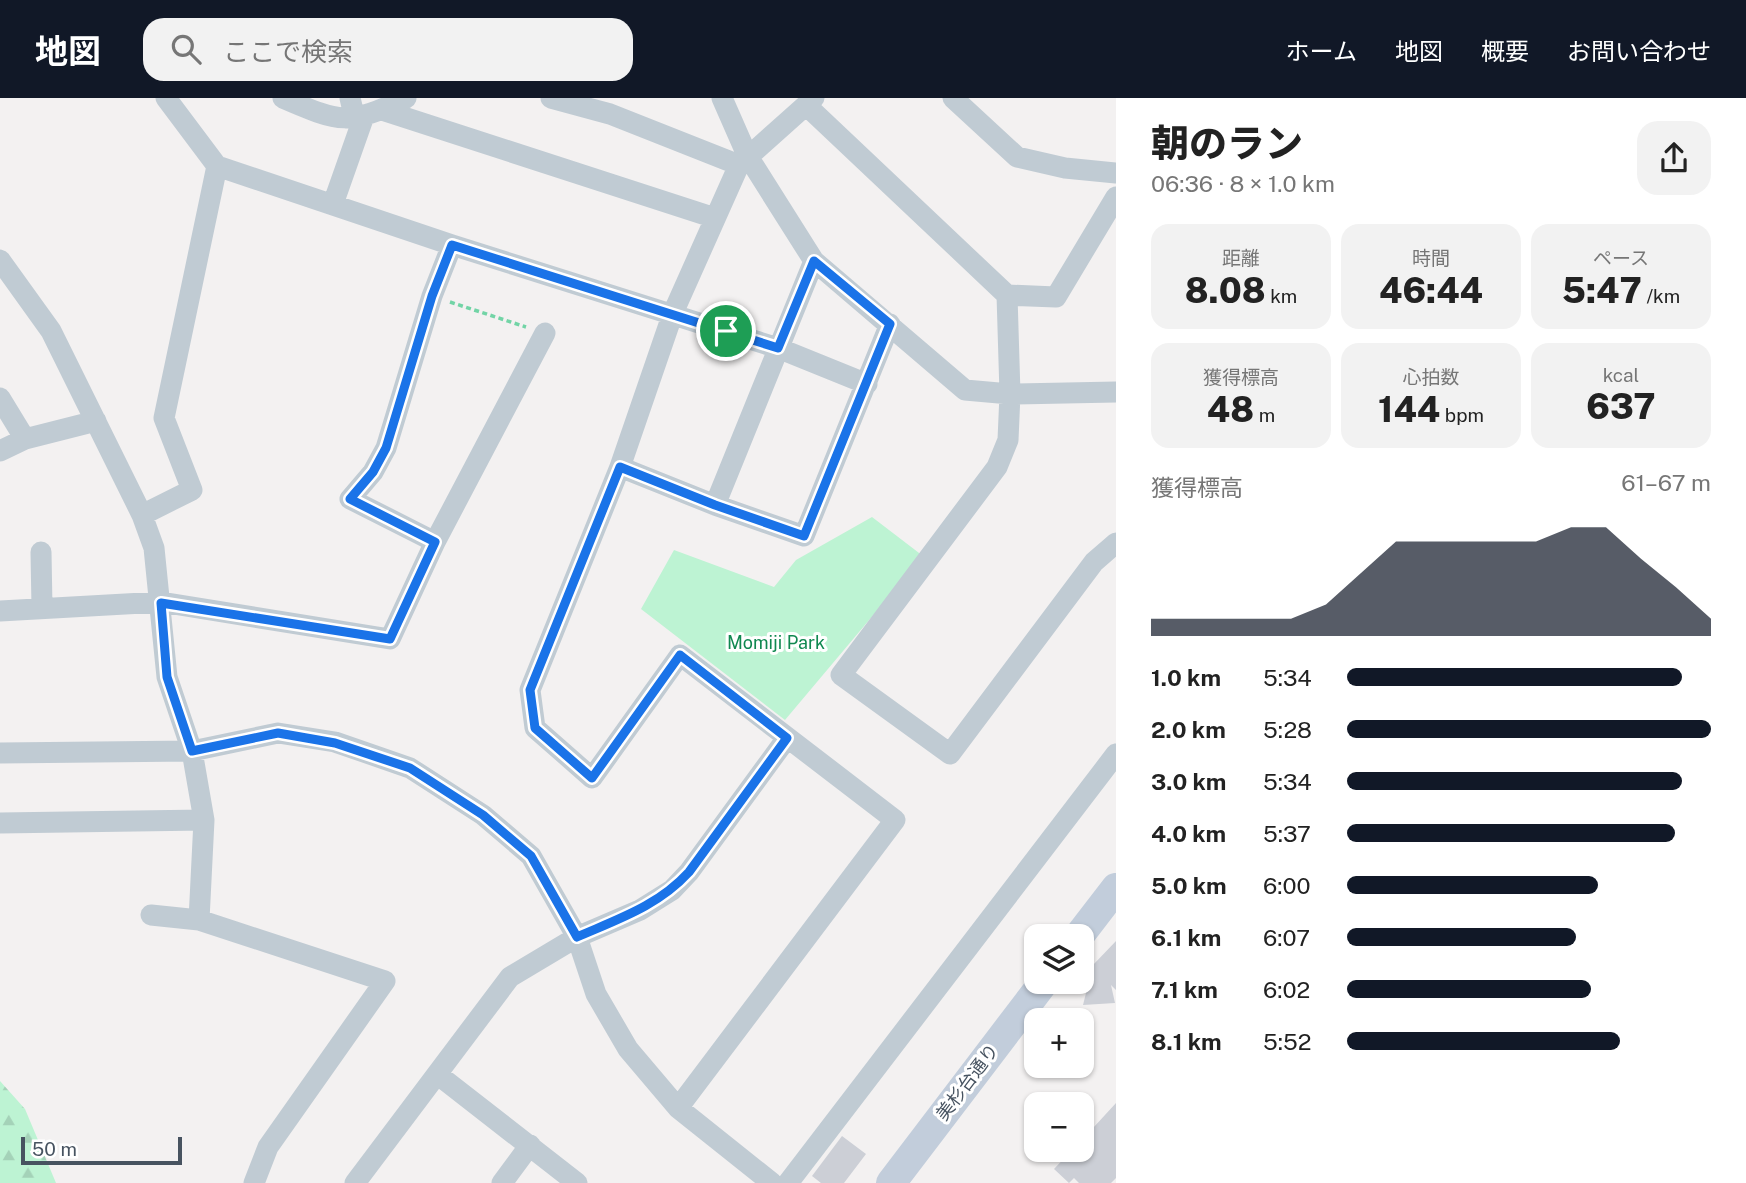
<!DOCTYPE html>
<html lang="ja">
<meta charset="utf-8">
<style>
:root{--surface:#fff;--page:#f2f2f2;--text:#222;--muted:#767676;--accent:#111827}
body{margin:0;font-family:"Public Sans","Noto Sans JP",sans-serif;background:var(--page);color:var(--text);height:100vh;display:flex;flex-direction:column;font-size:26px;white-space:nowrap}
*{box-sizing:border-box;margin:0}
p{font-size:23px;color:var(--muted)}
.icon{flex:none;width:38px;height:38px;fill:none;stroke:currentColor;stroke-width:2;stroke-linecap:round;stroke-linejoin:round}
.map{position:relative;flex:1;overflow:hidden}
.details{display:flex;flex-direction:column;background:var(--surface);width:630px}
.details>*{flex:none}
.tools{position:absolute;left:1024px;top:826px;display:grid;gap:14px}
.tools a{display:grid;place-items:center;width:70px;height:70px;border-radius:14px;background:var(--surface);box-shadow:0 2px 5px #0004;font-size:35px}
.scale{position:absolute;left:21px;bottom:18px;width:161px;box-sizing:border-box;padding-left:7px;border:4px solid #475360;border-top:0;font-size:19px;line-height:24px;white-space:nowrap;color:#475360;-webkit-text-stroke:5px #fff;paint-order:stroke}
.pin{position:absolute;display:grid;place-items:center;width:60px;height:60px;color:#fff;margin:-30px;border:4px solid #fff;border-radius:50%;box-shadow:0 2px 7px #0007}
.round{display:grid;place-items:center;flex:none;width:74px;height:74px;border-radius:21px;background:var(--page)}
.headline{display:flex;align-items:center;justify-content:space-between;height:119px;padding:0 35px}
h1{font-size:38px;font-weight:800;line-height:52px}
.metrics{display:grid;grid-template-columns:repeat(3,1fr);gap:10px;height:119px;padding:7px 35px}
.metrics div{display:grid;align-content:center;border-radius:18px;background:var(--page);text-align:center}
.metrics b{font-size:35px;font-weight:800}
.metrics small{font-size:19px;font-weight:400}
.metrics p{font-size:19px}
.chart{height:196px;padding:14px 35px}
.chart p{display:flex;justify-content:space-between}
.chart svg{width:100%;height:126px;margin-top:7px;fill:var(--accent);opacity:.7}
ul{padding:0 35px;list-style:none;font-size:23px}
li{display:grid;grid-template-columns:112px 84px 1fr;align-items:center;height:52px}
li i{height:18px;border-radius:9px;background:var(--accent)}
header{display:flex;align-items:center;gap:42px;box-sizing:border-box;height:98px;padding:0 35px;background:var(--accent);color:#fff}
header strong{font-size:33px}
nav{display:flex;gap:38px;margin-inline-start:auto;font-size:24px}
.search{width:490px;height:63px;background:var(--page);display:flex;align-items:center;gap:18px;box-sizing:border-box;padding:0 24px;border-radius:21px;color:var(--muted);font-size:26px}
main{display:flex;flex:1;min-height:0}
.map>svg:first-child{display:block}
</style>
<header>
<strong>地図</strong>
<div class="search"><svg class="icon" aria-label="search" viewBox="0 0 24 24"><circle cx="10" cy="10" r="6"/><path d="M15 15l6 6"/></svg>ここで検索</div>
<nav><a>ホーム</a><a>地図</a><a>概要</a><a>お問い合わせ</a></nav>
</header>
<main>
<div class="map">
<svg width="1116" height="1085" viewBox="0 0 1116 1085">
<defs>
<pattern id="forest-firs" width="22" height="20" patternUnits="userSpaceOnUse" patternTransform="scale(1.75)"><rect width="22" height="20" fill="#bdf3d3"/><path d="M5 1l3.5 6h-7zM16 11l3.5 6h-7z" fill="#a4d2b8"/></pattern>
</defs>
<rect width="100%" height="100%" fill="#f3f1f1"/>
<path fill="url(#forest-firs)" d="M0,983L25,1011L56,1085H0Z"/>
<path fill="#bdf3d3" d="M872,419L923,458L785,622L641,511L674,452L774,489L796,462Z"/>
<path fill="#cccfd6" d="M1116,843V892L1111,887L1115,905L1083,907L1093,867Z
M1116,1005V1080L1111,1085H1079L1074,1080L1069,1085L1054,1071L1072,1052H1082V1042Z
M842,1038L866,1056L844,1085H821L812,1078Z"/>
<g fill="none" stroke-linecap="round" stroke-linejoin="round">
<path stroke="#72d4a6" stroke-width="3.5" stroke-dasharray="5 3.5" stroke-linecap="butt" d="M450,204L526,229"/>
<path stroke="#c0cbd3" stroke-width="21" d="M166,0L217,68L452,147L778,250L867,286
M283,0C341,25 348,28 406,0
M350,0L355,21
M551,0L610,16L739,67
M722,0L747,57L814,163L965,292L1010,296L1116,294
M953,0L1017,59L1065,70L1116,75
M806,7L1007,197L1056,199L1116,99
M382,12L715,120
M333,106L364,18
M0,162L51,233L142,417L154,450L167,579L192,653L204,722L199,822L151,817
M1007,197L1010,296L1008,342L997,369L841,577L950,656L1094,464L1116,445
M0,300L25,341
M0,353L25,341L96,323
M620,369L715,407L804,438L890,226
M715,407L814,163
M142,417L192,392L164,320L217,68
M435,444L350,401L373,374L386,350L432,198L452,147
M41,454L42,510
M0,513L161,504L390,541L435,444L545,235
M0,655L192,653L278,635L335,644L410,670L483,717L531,758L577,839L596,896L628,951L678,1010L772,1085
M0,725L204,722
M199,822L385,883L268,1049L254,1085
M437,976L577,1085
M678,1010L895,722L680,557L592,680L535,630L530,592L620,369L673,215L739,67L814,0
M355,1085L510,879L577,839L640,812L672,792L689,774L787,640
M502,1085L530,1047
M788,1085L1116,656"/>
<path stroke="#c2cddb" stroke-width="30" d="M1079,838L1116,790
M891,1085L1044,884"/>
</g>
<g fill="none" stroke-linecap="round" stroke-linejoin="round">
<g stroke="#fff" stroke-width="14">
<path id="route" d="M452,147L778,250L814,163L890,226L804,438L715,407L620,369L530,592L535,630L592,680L680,557L787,640L689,774C658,808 618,821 577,839L531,758L483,717L410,670L335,645L278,635L192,653L167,579L161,505L390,541L435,444L350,401L373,374L386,350L432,198Z"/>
</g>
<use href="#route" stroke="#1a73e8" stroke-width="9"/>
</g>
<g text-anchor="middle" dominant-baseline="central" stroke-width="6" stroke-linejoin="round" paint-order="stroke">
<g font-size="18" fill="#108850" stroke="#fff">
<text x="776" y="544">Momiji Park</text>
</g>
<g font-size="18" fill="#475360" stroke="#fff">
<text transform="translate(967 984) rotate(-53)">美杉台通り</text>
</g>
</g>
</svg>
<div class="tools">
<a><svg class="icon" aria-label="layers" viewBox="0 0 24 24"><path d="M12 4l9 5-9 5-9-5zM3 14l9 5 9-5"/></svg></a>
<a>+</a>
<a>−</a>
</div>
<div class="scale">50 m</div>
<div class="pin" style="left:726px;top:233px;background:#1e9e55"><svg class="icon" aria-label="arrive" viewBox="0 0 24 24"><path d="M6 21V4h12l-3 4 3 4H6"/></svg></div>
</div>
<section class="details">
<div class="headline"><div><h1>朝のラン</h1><p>06:36 · 8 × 1.0 km</p></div><a class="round"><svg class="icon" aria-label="share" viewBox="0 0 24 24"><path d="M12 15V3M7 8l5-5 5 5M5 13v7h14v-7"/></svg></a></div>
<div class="metrics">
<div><p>距離</p><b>8.08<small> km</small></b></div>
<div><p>時間</p><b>46:44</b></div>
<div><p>ペース</p><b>5:47<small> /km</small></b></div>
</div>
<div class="metrics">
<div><p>獲得標高</p><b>48<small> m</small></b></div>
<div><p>心拍数</p><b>144<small> bpm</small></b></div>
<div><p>kcal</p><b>637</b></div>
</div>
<div class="chart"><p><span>獲得標高</span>61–67 m</p>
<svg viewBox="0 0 160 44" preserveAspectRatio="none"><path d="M0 44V38L10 38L20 38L30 38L40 38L50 33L60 22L70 11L80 11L90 11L100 11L110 11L120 6L130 6L140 17L150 27L160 38V44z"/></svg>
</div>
<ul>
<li><b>1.0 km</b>5:34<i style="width:92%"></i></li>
<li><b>2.0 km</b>5:28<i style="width:100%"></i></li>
<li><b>3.0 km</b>5:34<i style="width:92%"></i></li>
<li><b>4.0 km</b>5:37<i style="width:90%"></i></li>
<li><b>5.0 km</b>6:00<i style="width:69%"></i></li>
<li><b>6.1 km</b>6:07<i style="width:63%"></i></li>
<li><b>7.1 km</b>6:02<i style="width:67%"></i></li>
<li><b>8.1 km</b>5:52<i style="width:75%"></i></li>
</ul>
</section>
</main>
